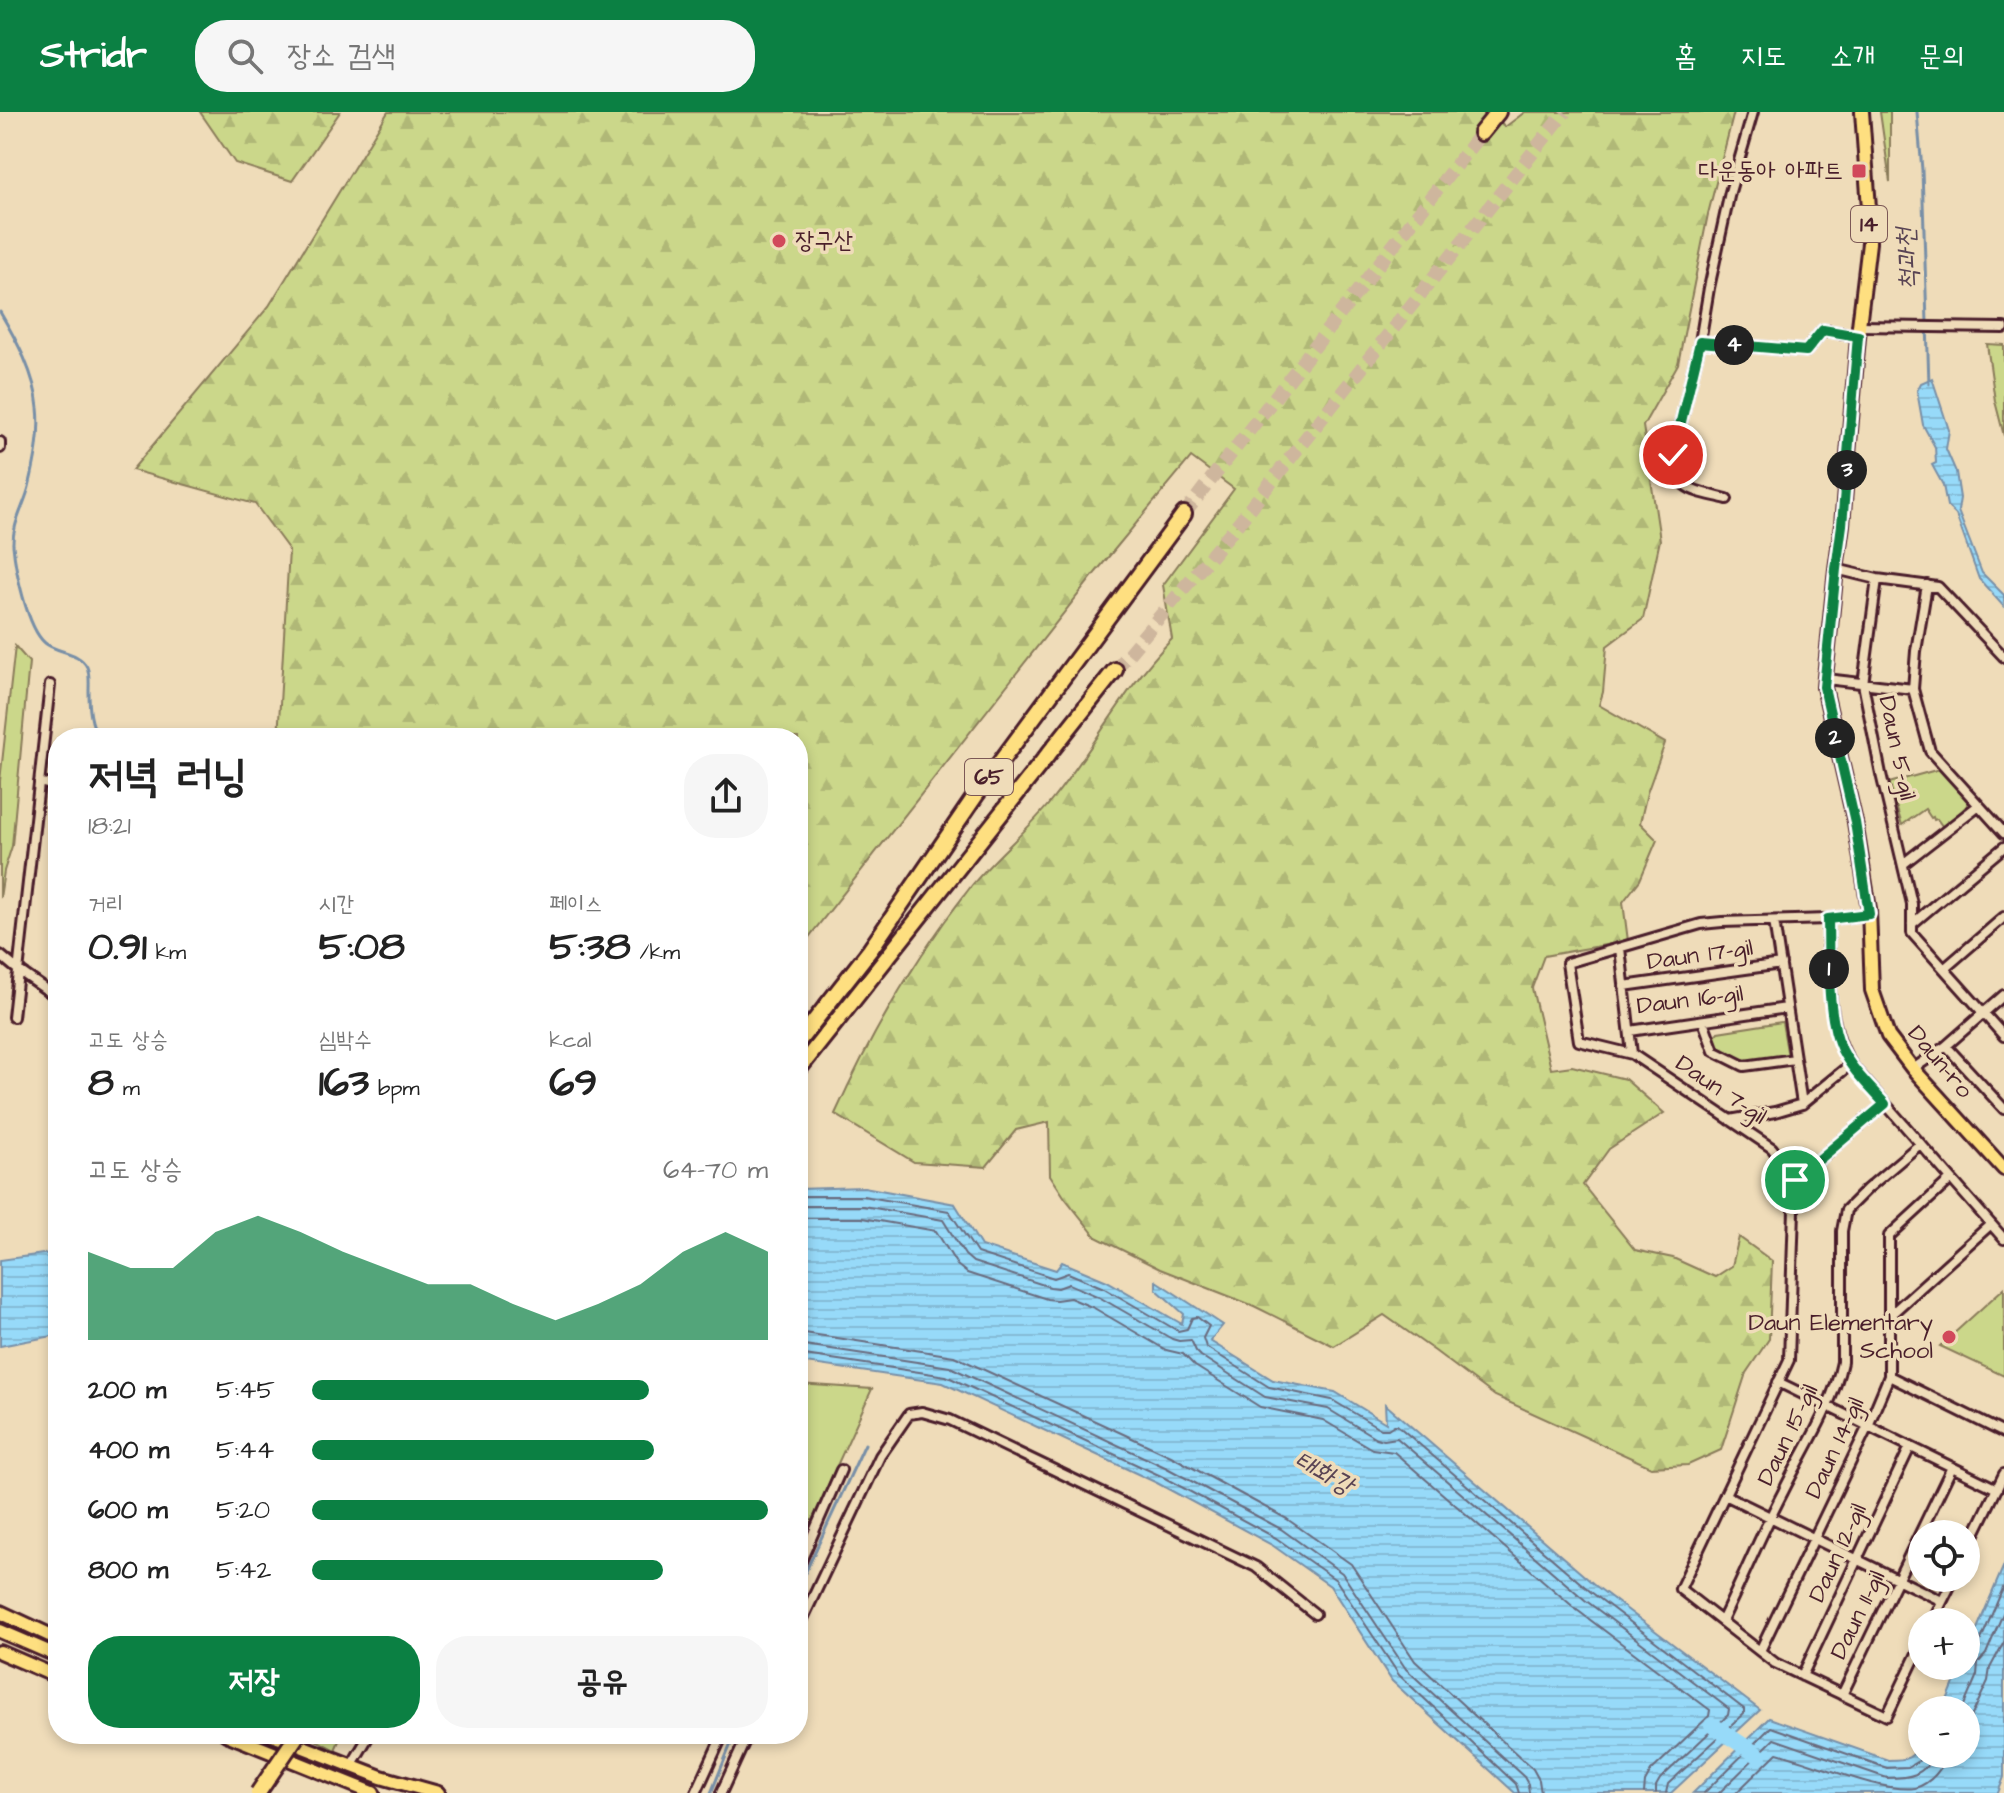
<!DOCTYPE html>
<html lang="ko">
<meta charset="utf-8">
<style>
:root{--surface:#fff;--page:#f6f6f6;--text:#222;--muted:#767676;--accent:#0b8043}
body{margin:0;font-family:"Architects Daughter","Poor Story",sans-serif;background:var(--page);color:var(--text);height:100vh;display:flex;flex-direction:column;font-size:30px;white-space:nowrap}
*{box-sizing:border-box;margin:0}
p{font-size:26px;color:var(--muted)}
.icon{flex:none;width:44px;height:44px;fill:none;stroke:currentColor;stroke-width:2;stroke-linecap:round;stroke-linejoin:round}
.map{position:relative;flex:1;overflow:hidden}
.sheet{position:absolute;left:48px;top:616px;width:760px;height:1016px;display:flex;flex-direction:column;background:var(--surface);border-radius:32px;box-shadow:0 4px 12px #0003}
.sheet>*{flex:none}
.controls{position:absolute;left:1908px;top:1408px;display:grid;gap:16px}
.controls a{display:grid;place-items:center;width:72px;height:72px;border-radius:50%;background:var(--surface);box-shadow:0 4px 12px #0003;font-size:40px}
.pin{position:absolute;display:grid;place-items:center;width:68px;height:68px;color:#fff;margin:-34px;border:4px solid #fff;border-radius:50%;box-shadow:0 2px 8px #0007}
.km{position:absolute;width:40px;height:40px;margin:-20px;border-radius:50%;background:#222;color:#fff;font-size:22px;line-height:40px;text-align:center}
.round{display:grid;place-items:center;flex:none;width:84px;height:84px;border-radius:32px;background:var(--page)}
.overview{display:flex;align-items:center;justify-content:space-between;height:136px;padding:0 40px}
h1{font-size:44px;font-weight:700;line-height:60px}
.metrics{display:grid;grid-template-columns:repeat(3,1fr);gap:12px;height:136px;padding:8px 40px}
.metrics div{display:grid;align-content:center}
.metrics b{font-size:40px;font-weight:700}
.metrics small{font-size:22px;font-weight:400}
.metrics p{font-size:22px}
.chart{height:224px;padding:16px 40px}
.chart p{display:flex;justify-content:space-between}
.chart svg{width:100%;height:144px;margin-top:8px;fill:var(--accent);opacity:.7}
.action{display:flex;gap:16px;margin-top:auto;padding:16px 40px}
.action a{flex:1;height:92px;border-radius:32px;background:var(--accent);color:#fff;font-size:32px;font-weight:700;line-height:92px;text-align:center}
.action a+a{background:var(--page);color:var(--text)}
ul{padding:0 40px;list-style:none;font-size:26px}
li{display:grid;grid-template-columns:128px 96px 1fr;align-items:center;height:60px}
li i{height:20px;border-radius:10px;background:var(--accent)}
header{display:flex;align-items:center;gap:48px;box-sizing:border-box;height:112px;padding:0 40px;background:var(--accent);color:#fff}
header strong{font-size:38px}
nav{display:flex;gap:44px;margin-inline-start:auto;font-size:28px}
.search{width:560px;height:72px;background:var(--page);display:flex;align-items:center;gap:20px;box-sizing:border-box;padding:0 28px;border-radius:32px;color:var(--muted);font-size:30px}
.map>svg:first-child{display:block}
</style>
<header>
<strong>Stridr</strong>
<div class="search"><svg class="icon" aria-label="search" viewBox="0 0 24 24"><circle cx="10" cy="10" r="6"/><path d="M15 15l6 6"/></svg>장소 검색</div>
<nav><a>홈</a><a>지도</a><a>소개</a><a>문의</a></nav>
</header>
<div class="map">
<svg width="2004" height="1681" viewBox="0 0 2004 1681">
<defs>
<pattern id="forest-firs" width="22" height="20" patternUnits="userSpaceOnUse" patternTransform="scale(2)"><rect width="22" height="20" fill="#cbd78a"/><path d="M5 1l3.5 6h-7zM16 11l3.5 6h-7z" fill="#b0b877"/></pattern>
<pattern id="water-rules" width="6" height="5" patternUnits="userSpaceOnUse" patternTransform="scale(2)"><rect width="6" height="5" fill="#97daf9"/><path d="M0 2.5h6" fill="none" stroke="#84bbd6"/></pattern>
</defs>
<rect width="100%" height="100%" fill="#efdcb9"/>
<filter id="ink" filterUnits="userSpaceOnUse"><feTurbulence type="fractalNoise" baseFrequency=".0125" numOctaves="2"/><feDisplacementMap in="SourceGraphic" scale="16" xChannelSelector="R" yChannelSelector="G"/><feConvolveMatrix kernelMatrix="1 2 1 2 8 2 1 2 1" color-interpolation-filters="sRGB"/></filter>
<g filter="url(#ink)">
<path fill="#cbd78a" stroke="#8a7b5a" stroke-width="2" d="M1880,0H1890V70Z
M1987,232L2004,233V324L1995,289Z
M15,534L29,550L12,734L4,759L0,786V669Z
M1940,657L1969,691L1945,718L1937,707L1934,708L1933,705L1931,706L1925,697L1902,713L1889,671Z
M1782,910L1788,945L1746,951L1716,936L1711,928L1718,920Z
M2004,1176V1264L1940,1234Z
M798,1272L872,1277L798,1439Z
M315,1622H342L335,1638L312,1626Z"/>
<path fill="url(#forest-firs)" stroke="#8a7b5a" stroke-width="2" d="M200,0H340L292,69L235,51Z
M388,0H1492L1505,15L1525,0H1734L1708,102L1678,252L1643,314L1660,428L1643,507L1607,534L1603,580L1599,593L1665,631L1647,681L1640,711L1657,728L1640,768L1623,790L1628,829L1544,844L1532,876L1551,957L1572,954L1625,967L1664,1001L1609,1037L1583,1073L1635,1138L1673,1146L1715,1165L1732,1154L1739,1125L1772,1149L1769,1227L1746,1261L1721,1338L1688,1353L1651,1355L1495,1284L1435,1239L1384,1203L1334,1234L1254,1194L1160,1157L1096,1125L1065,1086L1050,1063L1049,1010L1016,1018L986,1055L914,1050L835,1002C871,922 915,846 969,777C994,745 1027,720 1052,688C1094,636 1125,575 1172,527L1163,473L1234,377L1191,345L1096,460L798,839V626H278L289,438L255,392L132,358L269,194Z"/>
<path fill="url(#water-rules)" stroke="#788fa7" stroke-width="2" d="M1932,266L1949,318L1946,337L1956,360L1960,386L1958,399L1982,461L2004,483V495L1979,467L1956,403L1947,394L1943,373L1932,353L1936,351L1935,335L1923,313L1917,279L1921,271Z
M864,1075L955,1092L981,1134L1056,1158L1062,1150L1107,1169L1182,1212L1184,1202L1156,1177V1169L1223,1213L1210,1229L1273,1268L1335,1280L1386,1311L1385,1292L1596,1474L1760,1598L1671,1681H1515L1392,1569L1330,1474L1272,1433L1157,1371L943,1271L798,1250V1077Z
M58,1140V1223L0,1234V1148Z
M2004,1453V1665L1998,1681H1693L1769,1606L1888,1648C1908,1648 1912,1647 1922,1630V1642H1966V1598H1943L1961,1554H1966V1543Z"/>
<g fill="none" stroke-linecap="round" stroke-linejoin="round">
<path stroke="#696a7d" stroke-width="2" d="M798,1084H863L949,1099L977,1141L1054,1166L1068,1161L1104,1176L1178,1219L1187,1217L1192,1206L1197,1205L1209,1214L1203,1226L1206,1235L1269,1275L1332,1288L1381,1317H1388L1394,1313H1397L1591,1480L1744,1597V1602L1668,1672L1666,1681
M798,1094H863L943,1108L965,1143L973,1150L1050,1175L1058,1176L1069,1172L1099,1185L1172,1227L1179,1229L1191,1228L1196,1239L1201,1244L1265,1285L1328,1297L1376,1326L1384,1328L1397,1326L1585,1488L1729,1597L1728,1603L1660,1667L1656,1674V1681
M798,1106H862L936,1119L957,1153L967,1161L1047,1187L1056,1188L1070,1186L1094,1196L1166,1238L1183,1242L1195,1254L1260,1295L1323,1308L1372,1337L1394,1340L1577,1498L1710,1598L1709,1604L1651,1659L1645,1670L1644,1681
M798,1220L954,1244L1171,1344L1287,1407L1351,1452L1415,1549L1533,1657L1539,1668L1541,1681
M798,1232L950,1255L1165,1355L1281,1417L1342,1461L1406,1557L1524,1665L1528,1672L1529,1681
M798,1242L946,1264L1161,1364L1276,1426L1336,1468L1399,1563L1516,1672L1519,1681
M1966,1544L1973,1542L1977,1537L2004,1474
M1962,1598L1977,1563L1978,1551L1986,1542L2004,1499
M1966,1616L1988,1569L1990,1556L2004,1530
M1704,1681L1771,1615L1887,1656L1908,1655L1920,1648L1924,1642
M1719,1681L1774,1627L1887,1666C1911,1666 1922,1664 1936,1642
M1736,1681L1777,1641C1813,1650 1880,1681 1915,1676C1932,1671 1941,1657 1949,1642"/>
<path stroke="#788fa7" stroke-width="3" d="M1917,0L1922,58L1929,272
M0,200C17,229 35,262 38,296C41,322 35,350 29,375C24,394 12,413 13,433C15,456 27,516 45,531C57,541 79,539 87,555C90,562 89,572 89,579C89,596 90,611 99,626
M798,1476L865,1332
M711,1681L735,1622"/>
<path stroke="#97daf9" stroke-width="16" d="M1712,1613L1759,1644"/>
<path stroke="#ceb69d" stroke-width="14" stroke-dasharray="14 7" stroke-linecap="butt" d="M1184,402L1481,21
M1115,558L1241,408L1565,0"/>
<g stroke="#4a1f2b" stroke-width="14">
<path id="minor" d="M1859,214L2004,216
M1700,230L1709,176L1730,80L1753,0
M0,330V336
M1727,387C1697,379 1673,379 1673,343L1700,230L1806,239L1823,218L1858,224
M1836,457L1877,467L1938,475L2004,545
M1877,467L1863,572L1881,662L1912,792V821L2004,924
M1927,473L1916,539L1913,577L1930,639L2004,721
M1826,567L1913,577
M39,670L58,675
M1903,752L1979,693
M1869,802L1828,807L1722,810L1701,812L1567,851L1579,929L1632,942L1772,1036L1795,1068L1789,1248L1680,1477L1775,1551L1887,1604L1922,1531
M1828,807C1829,854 1825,916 1854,956L2004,1127
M1774,809L1802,992
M1912,812L2004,735
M1620,836L1632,942
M0,843L18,858L58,886
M1944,857L2004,805
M1624,874L1781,852
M13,905L50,573
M1703,909L1714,939L1744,954L1795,947
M1630,919L1787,896
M1946,934L2004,997
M1913,957L1946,934L2004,883
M1730,1008L1775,1000L1802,992L1851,952
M1795,1068L1885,992
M1889,1204L1991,1112
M1889,1264L2004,1321
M1778,1270L1997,1377
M1725,1383L1942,1489
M1966,1440L2004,1362
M798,1456L841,1358
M1722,1509C1743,1466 1761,1422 1783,1380C1803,1339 1833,1294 1842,1250V1119L1846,1098L1867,1077L1920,1032
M1932,1510L1954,1466
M798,1517L880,1344L909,1302L922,1300L950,1308L1256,1455L1315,1502
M1760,1539L1868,1314L1889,1264V1124L1951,1067
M1802,1564L1910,1335
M1842,1583L1952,1355
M351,1654L370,1622
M696,1681L723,1622
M721,1681L748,1622"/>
</g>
<g stroke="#4a1f2b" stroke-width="18">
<path id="primary" d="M1862,0L1869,96V131L1859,214L1842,413L1836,457L1824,575L1855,710L1869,797L1872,878L1888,924L1913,957L2004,1057
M0,1500L58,1527
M0,1519L58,1544
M0,1540L58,1565
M226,1622L373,1681
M270,1622L381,1665L438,1681"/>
</g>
<g stroke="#4a1f2b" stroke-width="20">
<path id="motorway" d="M1481,21L1498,0
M798,930L870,838L976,683L1184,402
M798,958L1115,558"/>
</g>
<use href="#minor" stroke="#efdcb9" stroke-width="8"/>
<use href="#primary" stroke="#fedf80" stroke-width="12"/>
<use href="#motorway" stroke="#fedf80" stroke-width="14"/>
<g stroke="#4a1f2b" stroke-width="20" stroke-linecap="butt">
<path id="motorway-bridge" d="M258,1681L298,1622"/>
</g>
<use href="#motorway-bridge" stroke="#fedf80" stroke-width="14"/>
</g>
</g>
<g fill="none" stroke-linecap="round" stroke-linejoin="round" filter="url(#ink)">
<g stroke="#fff" stroke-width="16">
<path id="route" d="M1673,343L1700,230L1806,239L1823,218L1858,224L1842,413L1836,457L1824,575L1855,710L1869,802L1828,807C1829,845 1826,904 1842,938C1852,958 1870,975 1885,992L1795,1068"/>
</g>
<use href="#route" stroke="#0b8043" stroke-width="10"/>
</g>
<g fill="#d1495b" stroke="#efdcb9" stroke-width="3">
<rect x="1851" y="51" width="16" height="16" rx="4"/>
<circle cx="779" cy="129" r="8"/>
<circle cx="1949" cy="1225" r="8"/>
</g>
<g text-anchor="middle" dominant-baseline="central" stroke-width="7" stroke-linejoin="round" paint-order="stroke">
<g fill="#efdcb9" stroke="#7c5856" stroke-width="2">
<rect x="1851" y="94" width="36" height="36" rx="6"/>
<rect x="965" y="647" width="48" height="36" rx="6"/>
</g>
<g font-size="22" font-weight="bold" fill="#4a1f2b">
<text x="1869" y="112">14</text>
<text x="989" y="665">65</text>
</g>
<g font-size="24" fill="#4a1f2b" stroke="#efdcb9" text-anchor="end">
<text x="1843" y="59">다운동아 아파트</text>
<text x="795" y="129" text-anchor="start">장구산</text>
<text x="1933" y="1211">Daun Elementary<tspan x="1933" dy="28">School</tspan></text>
</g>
<g font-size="24" fill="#4a1f2b" stroke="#efdcb9">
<text transform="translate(1897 636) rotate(78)">Daun 5-gil</text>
<text transform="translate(1700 843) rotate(-8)">Daun 17-gil</text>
<text transform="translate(1690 888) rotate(-7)">Daun 16-gil</text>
<text transform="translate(1940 950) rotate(50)">Daun-ro</text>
<text transform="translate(1721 978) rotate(34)">Daun 7-gil</text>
<text transform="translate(1788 1323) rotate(-64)">Daun 15-gil</text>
<text transform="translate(1835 1336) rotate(-65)">Daun 14-gil</text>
<text transform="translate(1838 1441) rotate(-65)">Daun 12-gil</text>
<text transform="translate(1858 1503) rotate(-64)">Daun 11-gil</text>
</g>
<g font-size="26" font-style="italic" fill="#594454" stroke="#efdcb9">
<text transform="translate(1907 147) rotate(-93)">척과천</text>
<text transform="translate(1324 1361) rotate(29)">태화강</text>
</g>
</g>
</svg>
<div class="controls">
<a><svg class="icon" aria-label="locate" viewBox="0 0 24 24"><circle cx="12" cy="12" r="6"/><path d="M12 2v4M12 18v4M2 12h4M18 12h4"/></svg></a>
<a>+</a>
<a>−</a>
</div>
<div class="pin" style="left:1795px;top:1068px;background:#1e9e55"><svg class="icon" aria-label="arrive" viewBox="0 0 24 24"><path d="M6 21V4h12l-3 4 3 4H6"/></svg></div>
<div class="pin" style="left:1673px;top:343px;background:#d93025"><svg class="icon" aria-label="check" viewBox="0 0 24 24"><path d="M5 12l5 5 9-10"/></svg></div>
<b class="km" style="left:1829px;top:857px">1</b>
<b class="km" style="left:1835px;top:626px">2</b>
<b class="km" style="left:1847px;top:358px">3</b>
<b class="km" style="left:1734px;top:233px">4</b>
<section class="sheet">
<div class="overview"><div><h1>저녁 러닝</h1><p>18:21</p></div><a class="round"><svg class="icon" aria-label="share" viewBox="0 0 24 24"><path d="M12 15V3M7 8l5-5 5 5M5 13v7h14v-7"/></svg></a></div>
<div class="metrics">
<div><p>거리</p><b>0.91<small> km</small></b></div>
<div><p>시간</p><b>5:08</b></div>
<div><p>페이스</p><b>5:38<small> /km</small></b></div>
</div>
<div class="metrics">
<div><p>고도 상승</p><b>8<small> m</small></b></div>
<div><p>심박수</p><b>163<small> bpm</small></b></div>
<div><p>kcal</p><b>69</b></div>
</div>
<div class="chart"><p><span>고도 상승</span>64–70 m</p>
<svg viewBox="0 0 160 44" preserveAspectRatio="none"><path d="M0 44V17L10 22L20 22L30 11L40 6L50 11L60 17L70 22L80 27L90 27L100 33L110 38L120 33L130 27L140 17L150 11L160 17V44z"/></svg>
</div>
<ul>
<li><b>200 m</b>5:45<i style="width:74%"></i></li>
<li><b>400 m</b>5:44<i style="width:75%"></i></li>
<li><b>600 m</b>5:20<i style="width:100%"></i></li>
<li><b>800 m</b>5:42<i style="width:77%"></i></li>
</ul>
<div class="action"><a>저장</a><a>공유</a></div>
</section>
</div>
